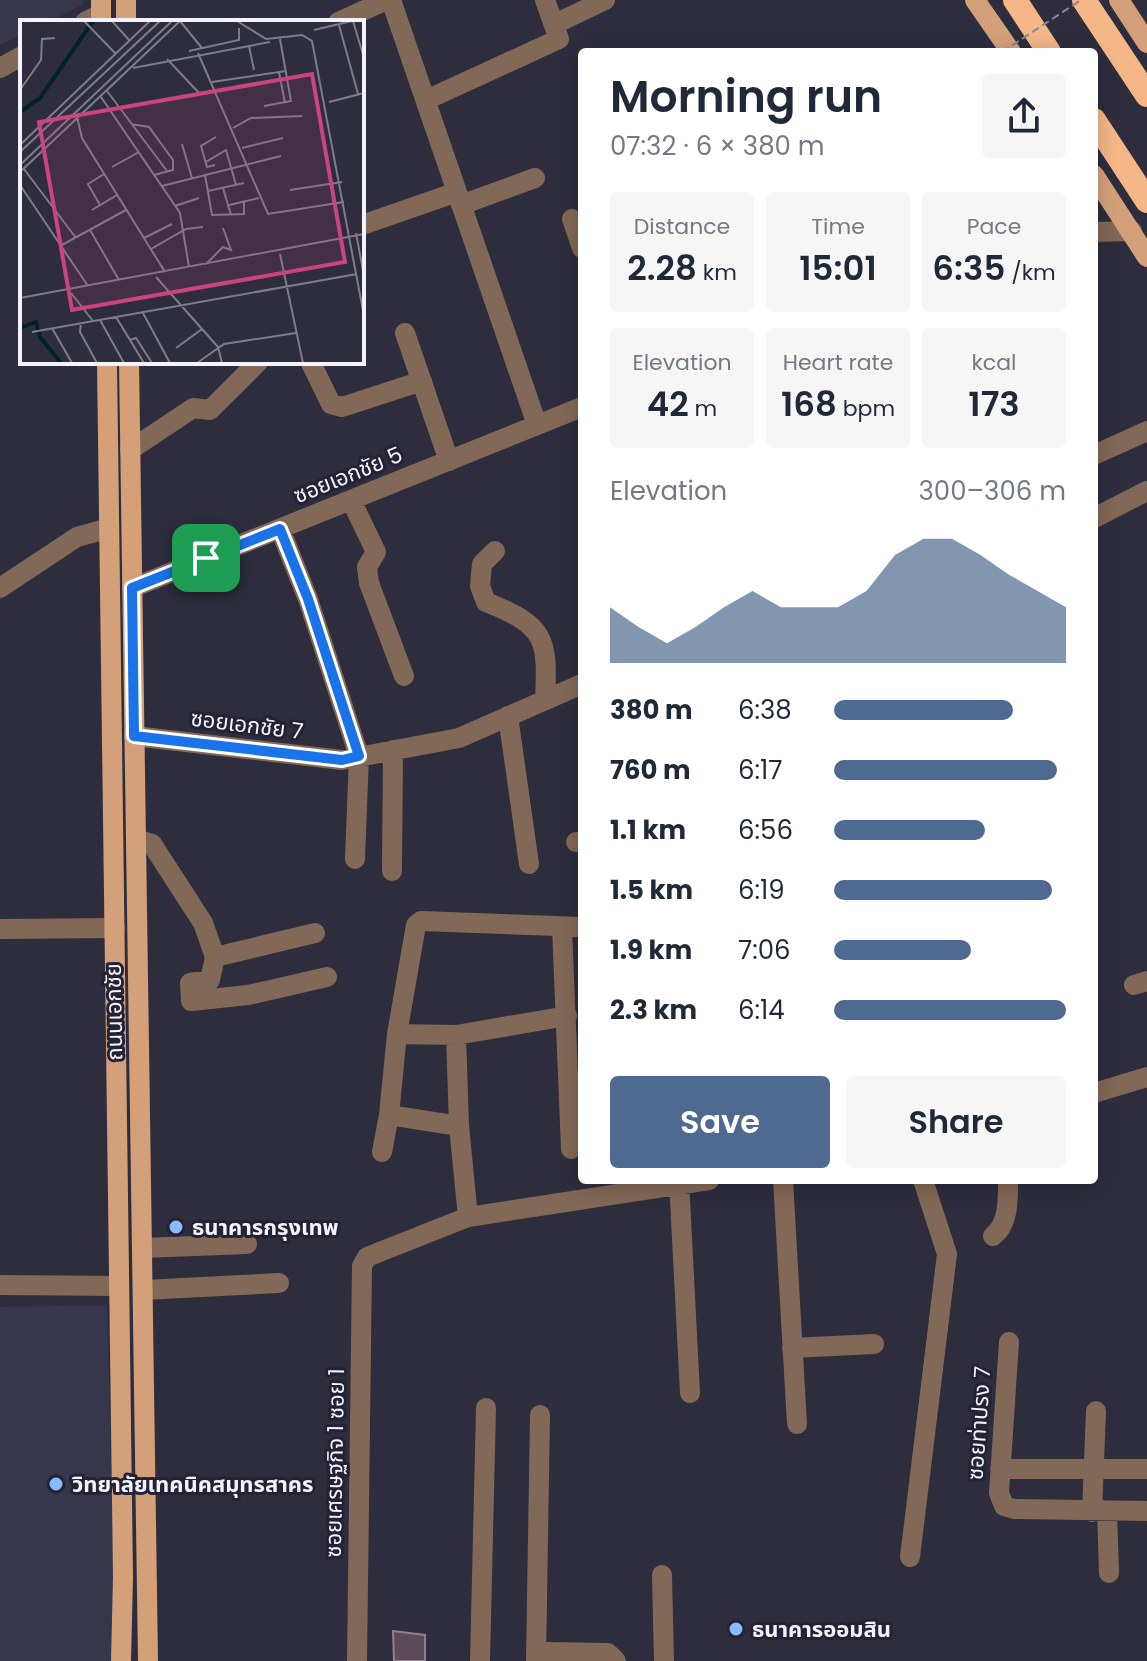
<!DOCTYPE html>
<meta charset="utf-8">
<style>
:root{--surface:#fff;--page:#f6f6f7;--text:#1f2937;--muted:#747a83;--accent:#4f6a90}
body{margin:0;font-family:Poppins,"Noto Sans Thai",sans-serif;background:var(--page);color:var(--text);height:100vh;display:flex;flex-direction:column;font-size:30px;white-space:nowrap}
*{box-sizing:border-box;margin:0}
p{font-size:26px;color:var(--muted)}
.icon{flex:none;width:44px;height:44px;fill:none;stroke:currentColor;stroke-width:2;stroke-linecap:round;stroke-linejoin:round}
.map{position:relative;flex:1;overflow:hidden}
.sheet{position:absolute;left:578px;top:48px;width:520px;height:1136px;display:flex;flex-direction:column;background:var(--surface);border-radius:8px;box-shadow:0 4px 20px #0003}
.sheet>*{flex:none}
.pin{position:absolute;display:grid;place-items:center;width:68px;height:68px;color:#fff;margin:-34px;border-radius:16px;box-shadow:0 4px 12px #0006}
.round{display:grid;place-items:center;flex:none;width:84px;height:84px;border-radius:8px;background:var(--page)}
.summary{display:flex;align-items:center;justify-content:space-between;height:136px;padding:0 32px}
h1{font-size:44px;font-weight:600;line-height:60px}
.stats{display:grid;grid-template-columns:repeat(3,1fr);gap:12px;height:136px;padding:8px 32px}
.stats div{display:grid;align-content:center;border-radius:8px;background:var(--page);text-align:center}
.stats b{font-size:34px;font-weight:600}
.stats small{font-size:22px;font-weight:400}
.stats p{font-size:22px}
.chart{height:224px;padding:16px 32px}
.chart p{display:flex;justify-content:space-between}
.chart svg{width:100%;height:144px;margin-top:8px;fill:var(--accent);opacity:.7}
.button{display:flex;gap:16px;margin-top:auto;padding:16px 32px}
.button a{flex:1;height:92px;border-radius:8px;background:var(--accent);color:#fff;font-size:32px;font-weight:600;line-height:92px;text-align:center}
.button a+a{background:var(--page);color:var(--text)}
ul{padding:0 32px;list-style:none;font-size:26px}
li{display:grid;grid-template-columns:128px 96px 1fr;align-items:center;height:60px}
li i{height:20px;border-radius:10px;background:var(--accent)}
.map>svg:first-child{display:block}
</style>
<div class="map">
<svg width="1147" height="1661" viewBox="0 0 1147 1661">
<rect width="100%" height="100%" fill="#2d2d3e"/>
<path fill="#36364d" d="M0,0H83V5L47,22H22V34L0,45Z
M107,1305L116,1661H0V1307Z"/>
<path fill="#5c4b58" stroke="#927f8e" stroke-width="2" d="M393,1631L425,1635V1661H394Z"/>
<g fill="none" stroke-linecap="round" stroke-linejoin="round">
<path stroke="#826856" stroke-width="20" d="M391,0L537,425
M85,22L101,14
M338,22L387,0
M555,24L605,0
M0,68L22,56
M426,100L559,39L545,0
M461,205L535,178
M572,219L582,248
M362,225L457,192
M1094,232L1132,231
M405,333L449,461
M311,363L331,404L342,407L422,381
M130,450L193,408L210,410L258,362
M1094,455L1147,431
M351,500L376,552L367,567L369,583L404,676
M1094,518L1147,491
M280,529L308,599L359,756L355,859
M495,551L482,564L480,586L486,602C546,626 548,638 545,700
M0,588L77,537L109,528
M132,588L582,407
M508,716L529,864
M134,736L342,760L459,738L582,684
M136,839L152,844L203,923L215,957L210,980L190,983L191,1001L248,995L327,977
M576,842H582
M392,871L393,750
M562,927L571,1149
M0,929L115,928
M215,957L315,933
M1134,985L1147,981
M397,1034L456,1035L567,1016
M456,1035L459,1126L468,1217
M1094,1093L1147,1077
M459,1126L389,1115L397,1034L416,925L421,921L582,927
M382,1152L389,1115
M679,1180L690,1393
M783,1180L797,1424
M993,1236C1009,1224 1008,1199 1008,1180
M142,1248L247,1244
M0,1285L119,1286
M143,1290L279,1283
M1009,1342L999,1493L1004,1506L1014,1509L1147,1511
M792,1348L874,1344
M1000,1469H1147
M1107,1511L1109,1573
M1092,1512L1096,1411
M910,1557L947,1254L923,1180
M662,1575L664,1661
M547,1652L608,1653L616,1661
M357,1661L362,1266L367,1257L468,1217L709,1180
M480,1661L486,1408
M536,1661L540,1415"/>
<path stroke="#d4a07a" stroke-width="20" d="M126,0V22
M975,0L1011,52
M1119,0L1147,43
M101,22V0
M1094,175L1147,257
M107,362L123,1577L121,1661
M129,362L148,1661"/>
<path stroke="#f5b688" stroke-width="24" d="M1015,0L1049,52
M1084,0L1147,95
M1094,120L1147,201"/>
<path stroke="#878796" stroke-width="2" stroke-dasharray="8 4" stroke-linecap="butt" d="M1002,52L1081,0"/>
</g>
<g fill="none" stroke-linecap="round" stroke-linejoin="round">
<g stroke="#fff" stroke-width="16">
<path id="route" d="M280,529L308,599L359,756L342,760L134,736L132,588Z"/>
</g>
<use href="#route" stroke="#1a73e8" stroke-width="10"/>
</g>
<g fill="#89bafc" stroke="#232334" stroke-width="3">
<circle cx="176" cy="1227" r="8"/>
<circle cx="56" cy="1484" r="8"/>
<circle cx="736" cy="1629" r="8"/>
</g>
<g text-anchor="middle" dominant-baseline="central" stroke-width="6" stroke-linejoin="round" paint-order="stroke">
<g font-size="22" fill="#f3f3ff" stroke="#232334">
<text transform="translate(348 475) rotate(-22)">ซอยเอกชัย 5</text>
<text transform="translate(247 725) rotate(7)">ซอยเอกชัย 7</text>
<text transform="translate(114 1012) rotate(-91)">ถนนเอกชัย</text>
<text transform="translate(979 1423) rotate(-86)">ซอยท่าปรง 7</text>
<text transform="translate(335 1463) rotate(-89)">ซอยเศรษฐกิจ 1 ซอย 1</text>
</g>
<g font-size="22" font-weight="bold" fill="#f3f3ff" stroke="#232334" text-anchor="start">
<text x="192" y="1227">ธนาคารกรุงเทพ</text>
<text x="72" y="1484">วิทยาลัยเทคนิคสมุทรสาคร</text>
<text x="752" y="1629">ธนาคารออมสิน</text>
</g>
</g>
<g transform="translate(20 20)">
<rect width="344" height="344" fill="#2d2d3e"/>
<path fill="none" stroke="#012226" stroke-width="4" d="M0,92L20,78L73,1M0,308L16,302L20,317L41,343"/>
<path fill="none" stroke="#7c7c8b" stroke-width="2" d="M64,1L95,33M92,1L109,20M160,1L182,28M217,1L246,19L282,15L292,21L344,296M333,1L344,38M319,5L338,74M294,10L332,1M229,26L234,50M169,31L219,20V8M178,33L248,194L324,182M147,39L181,75M113,48L250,22M259,52L265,83M192,62L266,51M0,70L21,40L22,19L35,18M87,71L147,151M81,77L160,193L169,247M309,82L344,73M244,86L271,81L260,19M57,97L62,118L145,252M111,104L129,107L153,140V150L134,155M213,108L231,98L282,96M162,124L172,158M0,125L130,1M222,128L263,118M0,132L140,1M186,142L206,130L216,165M0,145L152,1M195,145L187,147L181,126L196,117M92,147L119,132M4,149L56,218M0,152L160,1M185,155L192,195L224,194V182M0,165L68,266M142,166L261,136M203,168L211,195M270,170L322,162M188,171L224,163M80,185L68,164L84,154M209,185L239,178M155,186L179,178M72,190L97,175M70,210L99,260M336,213L344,256M124,218L152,204M40,226L106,190M131,229L166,209L183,207M260,234L283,343M186,244L203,227L211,230L203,208M136,257L198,327L202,343M51,273L73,301M0,278L344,214M123,293L150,343M96,297L124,343M80,300L104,343M61,303L60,312L77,343M32,308L52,343M12,312L337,254M110,320L116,318L132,343M156,328L182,309M177,343L204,324L276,313"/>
<path fill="#cc447c" fill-opacity="0.15" stroke="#cc447c" stroke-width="4" d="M292,54L325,242L52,290L19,102Z"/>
<rect width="344" height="344" fill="none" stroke="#f3f3ff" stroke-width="4"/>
</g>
</svg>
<div class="pin" style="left:206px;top:558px;background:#1e9e55"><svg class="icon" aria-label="arrive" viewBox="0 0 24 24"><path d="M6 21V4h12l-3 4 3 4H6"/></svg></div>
<section class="sheet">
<div class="summary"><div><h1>Morning run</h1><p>07:32 · 6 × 380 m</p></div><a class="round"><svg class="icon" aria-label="share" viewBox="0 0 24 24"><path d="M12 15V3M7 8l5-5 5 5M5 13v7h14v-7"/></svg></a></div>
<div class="stats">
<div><p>Distance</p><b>2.28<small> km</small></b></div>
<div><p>Time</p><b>15:01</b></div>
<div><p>Pace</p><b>6:35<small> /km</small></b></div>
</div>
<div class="stats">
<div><p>Elevation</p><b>42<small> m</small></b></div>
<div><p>Heart rate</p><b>168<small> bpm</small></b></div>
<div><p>kcal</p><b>173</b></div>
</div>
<div class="chart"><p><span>Elevation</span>300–306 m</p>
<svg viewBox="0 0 160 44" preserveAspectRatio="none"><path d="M0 44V27L10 33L20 38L30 33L40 27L50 22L60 27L70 27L80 27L90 22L100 11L110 6L120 6L130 11L140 17L150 22L160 27V44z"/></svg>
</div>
<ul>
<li><b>380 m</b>6:38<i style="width:77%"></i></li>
<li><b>760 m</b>6:17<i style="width:96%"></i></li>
<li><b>1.1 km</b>6:56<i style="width:65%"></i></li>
<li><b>1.5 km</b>6:19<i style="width:94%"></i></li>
<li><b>1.9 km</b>7:06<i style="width:59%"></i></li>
<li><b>2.3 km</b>6:14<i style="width:100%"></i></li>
</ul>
<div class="button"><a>Save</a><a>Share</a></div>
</section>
</div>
